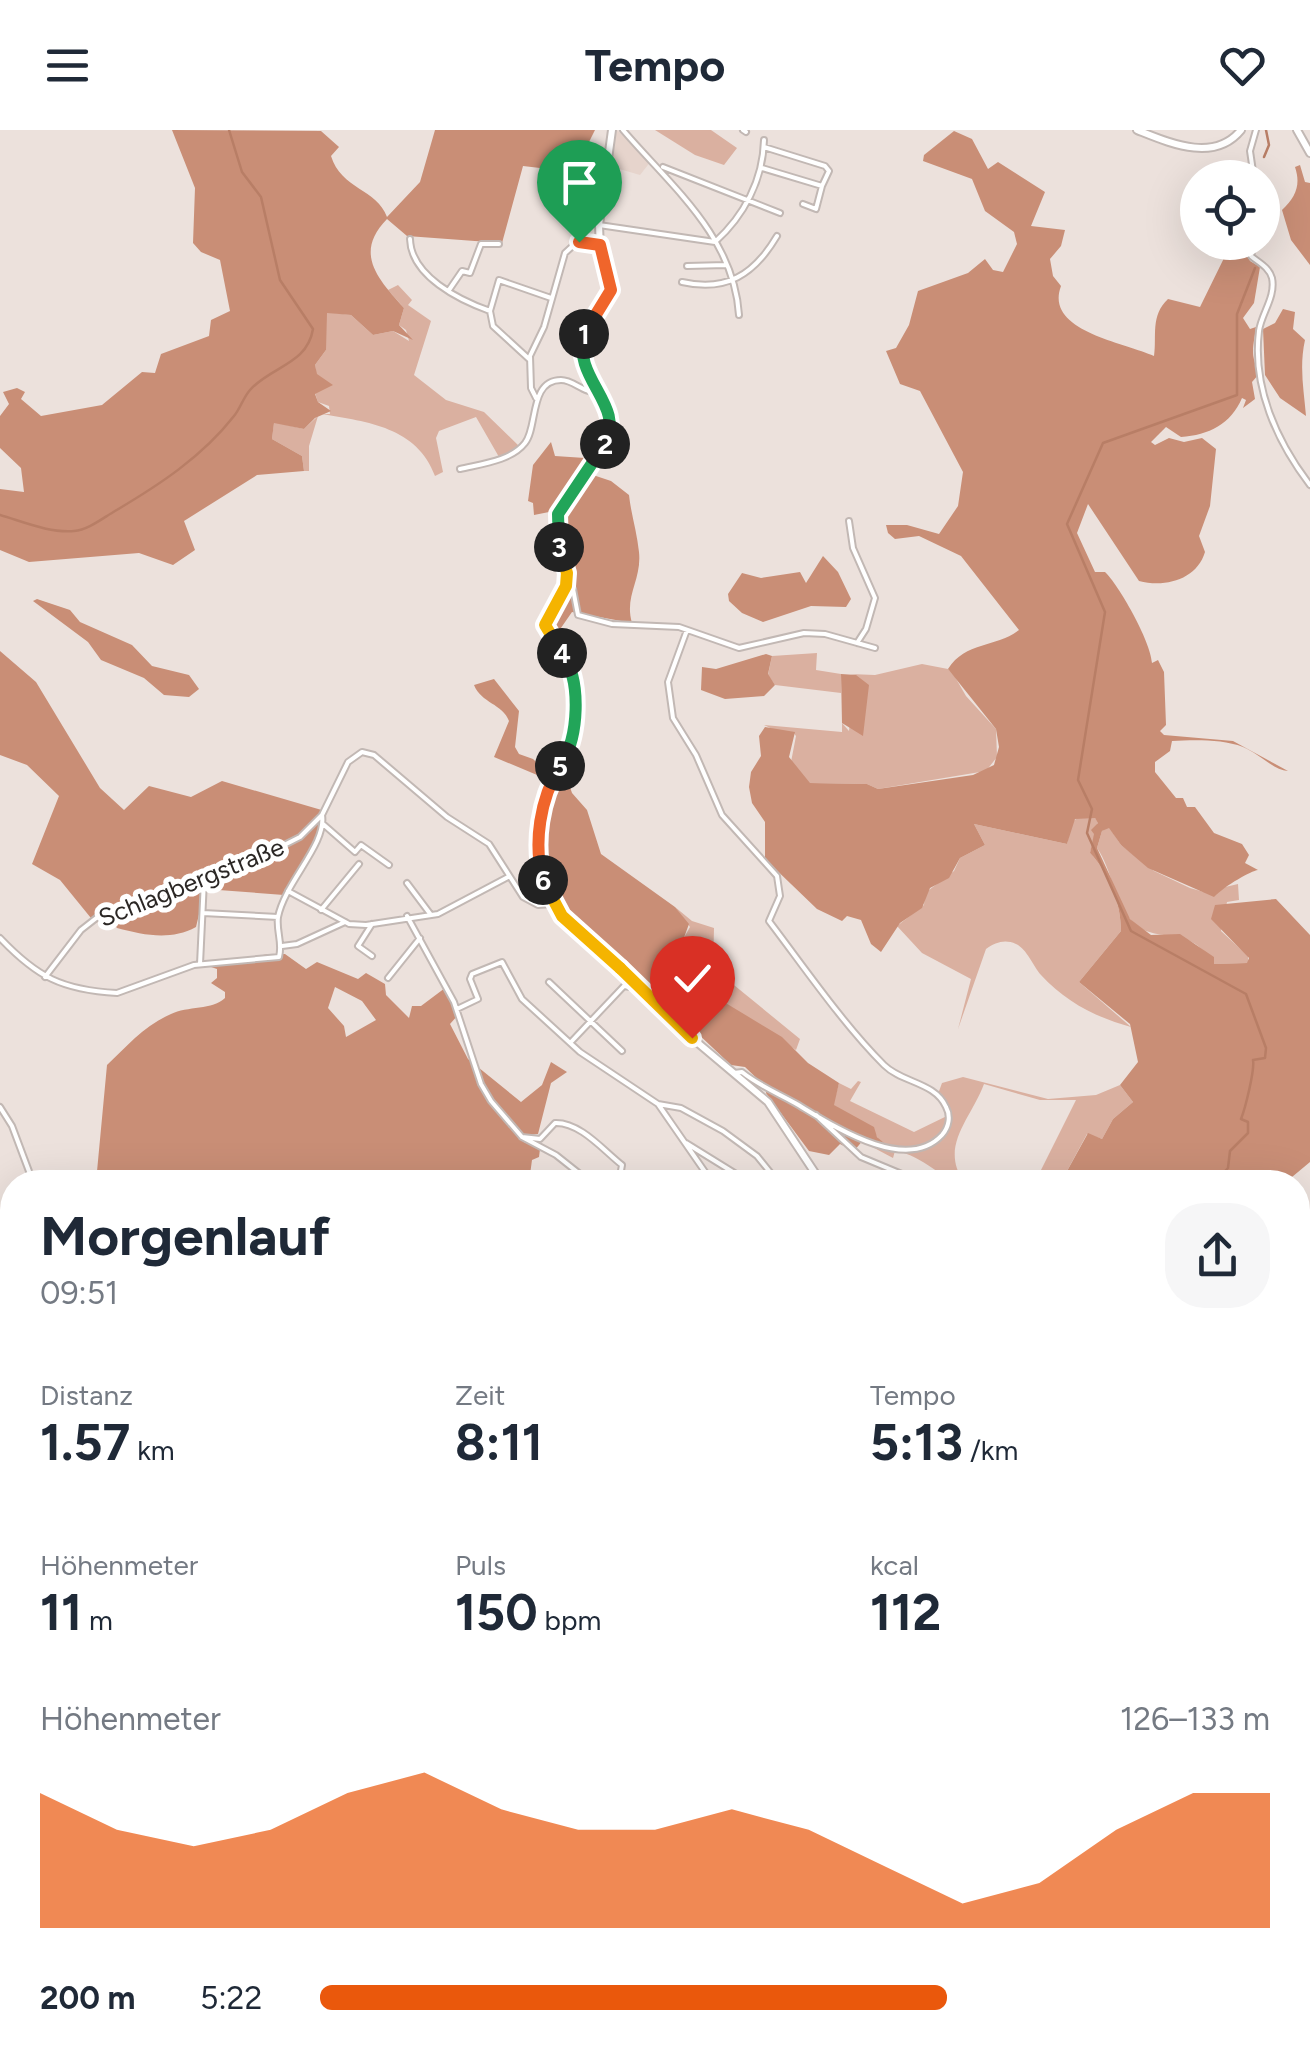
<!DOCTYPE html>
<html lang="de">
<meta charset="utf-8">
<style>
:root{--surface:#fff;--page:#f6f6f7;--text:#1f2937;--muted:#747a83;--accent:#ea580c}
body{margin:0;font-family:Figtree,sans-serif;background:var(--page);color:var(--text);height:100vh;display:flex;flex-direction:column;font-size:38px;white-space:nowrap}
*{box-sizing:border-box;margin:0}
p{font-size:32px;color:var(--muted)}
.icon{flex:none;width:55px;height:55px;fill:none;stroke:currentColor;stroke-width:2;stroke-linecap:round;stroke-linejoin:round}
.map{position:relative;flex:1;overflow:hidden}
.details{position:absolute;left:0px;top:1040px;width:1310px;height:888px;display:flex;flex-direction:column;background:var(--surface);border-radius:40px 40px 0 0;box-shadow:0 10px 40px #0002}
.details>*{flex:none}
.fabs{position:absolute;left:1180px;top:30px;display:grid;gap:20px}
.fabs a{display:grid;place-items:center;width:100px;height:100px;border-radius:50%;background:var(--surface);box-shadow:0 10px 40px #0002;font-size:50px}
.pin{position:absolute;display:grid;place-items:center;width:85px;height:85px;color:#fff;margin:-102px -42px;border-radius:50% 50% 50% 0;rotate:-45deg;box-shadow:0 0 10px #0007}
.pin .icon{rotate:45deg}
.km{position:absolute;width:50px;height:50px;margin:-25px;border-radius:50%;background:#222;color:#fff;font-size:28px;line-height:50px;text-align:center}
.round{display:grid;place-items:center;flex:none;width:105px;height:105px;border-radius:40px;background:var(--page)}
.overview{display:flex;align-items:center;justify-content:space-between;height:170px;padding:0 40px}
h1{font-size:55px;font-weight:700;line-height:75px}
.metrics{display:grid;grid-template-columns:repeat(3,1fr);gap:15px;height:170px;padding:10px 40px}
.metrics div{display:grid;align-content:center}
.metrics b{font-size:50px;font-weight:700}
.metrics small{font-size:28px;font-weight:400}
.metrics p{font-size:28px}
.chart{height:280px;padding:20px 40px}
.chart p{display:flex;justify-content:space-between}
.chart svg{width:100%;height:180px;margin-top:10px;fill:var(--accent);opacity:.7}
ul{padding:0 40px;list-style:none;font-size:32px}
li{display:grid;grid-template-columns:160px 120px 1fr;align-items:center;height:75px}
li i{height:25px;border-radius:12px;background:var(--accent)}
header{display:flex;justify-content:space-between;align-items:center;height:130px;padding:0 40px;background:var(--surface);font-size:45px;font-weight:700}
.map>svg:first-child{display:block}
</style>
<header><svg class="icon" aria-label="menu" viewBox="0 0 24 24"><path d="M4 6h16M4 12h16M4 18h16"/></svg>Tempo<svg class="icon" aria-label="heart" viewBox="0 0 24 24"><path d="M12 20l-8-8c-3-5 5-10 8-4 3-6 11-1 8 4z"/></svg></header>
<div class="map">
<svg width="1310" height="1927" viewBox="0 0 1310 1927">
<rect width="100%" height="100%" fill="#ece1dc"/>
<path fill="#e6d4cc" d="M617,0L651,31L640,45L609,36Z"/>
<path fill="#dab0a0" d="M655,0H711L737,18L724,35L695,25Z
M398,155L412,170L408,175L431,191L414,245L446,270L484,282L520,317L499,327L476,287L439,301L436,308L443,342L435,346C417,297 368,292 322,284H330L329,276L318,272L315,263L318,260L315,235L326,220V182L351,185L373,205L393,201L409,211L406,200L399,195L404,178L388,160Z
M318,286L309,316V341H304L302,326L272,309L274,292L304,299Z
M817,523L816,540L841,544V563L775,555L768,545L772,526Z
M922,534L948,539L955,547L966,566L996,599L997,627L986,641L878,659L867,654L809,653L791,632L796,606L793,602H779L764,595L842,602V593L849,601L856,545L850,544L875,545Z
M1080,686L1095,688L1098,692L1090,723C1109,743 1121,773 1121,801L1079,852L1131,897C1095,887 1066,872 1041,845C1033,836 1027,819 1016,814C1005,809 996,812 986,819L958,899L971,849L922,823L897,796L924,775L925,763L954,741L960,728L985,715L974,694L1067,714L1072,692Z
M1109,697L1121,715L1154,741L1190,758L1204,762L1238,754L1239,770L1227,772L1221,801L1248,826V833L1214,834C1187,790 1154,818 1130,789C1113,769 1112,739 1097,718L1102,701Z
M675,777L692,791L714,798L713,838L800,909L796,920L714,866L686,834L676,829L674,825L690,797Z
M963,947L1048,969L1096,965L1120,955L1133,972L1113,989L1102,1009L1087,1004L1061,1052H1035L1076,970H1040L984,954C971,989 939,1016 964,1052C944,1053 924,1025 895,1021L893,1028L861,1011L912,1019L882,1014L871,998L833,975L839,953L851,959L858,951L861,952L850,971L914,1002L951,984L938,964L942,953Z
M1120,1915H1253L1262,1919L1263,1927H1117Z"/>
<path fill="#c98e76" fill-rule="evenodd" d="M172,0L321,1L339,17L331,26C341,59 377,59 387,87L420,52L435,0H595L584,22L563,18L557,40L523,36L502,113L407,106L387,89C354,123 377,148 404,178L399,195L413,210L393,201L373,205L351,185L327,183L326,220L315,235L317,244L333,255L315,264L318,272L331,281L315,288L304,299L274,293L272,309L302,326L304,341L257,345L184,391L195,420L173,435L139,423L29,432L0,420V359L24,362L21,338L0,318V286L9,274L3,262L17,258L25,262L21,269L41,286L102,275L142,242L155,243L161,224L209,206L211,190L230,181L220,130L201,122L193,113L195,58Z
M954,1L972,9L988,39L998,32L1045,62L1031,96L1065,100L1061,116L1050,129L1053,146L1061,156C1044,201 1123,212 1154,226C1157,206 1150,186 1168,169L1200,177L1226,124L1227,113H1240L1250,131L1260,137L1254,173L1243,188L1250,199L1256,197C1253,220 1250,222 1259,244L1252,252L1255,269L1243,278L1246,270L1242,268C1231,294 1209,305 1181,307L1166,297L1151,312L1155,315L1169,308L1184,312L1202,308L1216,319L1210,376L1199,406L1205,422C1197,449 1166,458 1139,451L1088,374L1077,403L1095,442H1105C1118,454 1151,511 1152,533L1158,530L1164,542L1166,595L1160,601L1164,605L1233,611L1288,641C1273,640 1260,624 1243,617C1222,609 1194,610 1172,611L1170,621L1155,632V642L1176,668H1183L1187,677H1195L1214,703L1242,714L1249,725L1245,733L1258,740C1251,741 1226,755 1214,767L1148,738L1121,715L1109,698L1102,701L1097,718L1130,789L1151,805L1180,804L1214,827V834L1247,833L1249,828L1211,789L1215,775L1276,769L1310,805V1032L1286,1052H1061L1088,1003L1102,1009L1113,989L1133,972L1120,955L1138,932L1130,894L1079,852L1121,801C1121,773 1109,743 1090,723L1094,704L1091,700L1098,693L1095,688L1075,689L1067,714L974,694L985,715L960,728L949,748L930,758L922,778L900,793L881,822L871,814L861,790L847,786L842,791L817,779L765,729V692L752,673L749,657L751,642L761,626L759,606L765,597L795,602L789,627L810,653L867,654L878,659L973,645L994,635L999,617L996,599L948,539C966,511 996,518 1019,500L961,426L919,406L895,409L888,403L886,395H907L939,404L958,376L963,342L920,261L900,254L886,221L896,218L909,195L918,161L968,143L985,129L993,140L1003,142L1017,114L1014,102L985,81L972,49L923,31L924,25Z
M1300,35L1305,52L1310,53V135L1291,110L1282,80C1296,67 1301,55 1295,37Z
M1283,179L1295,182L1293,199L1305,210C1299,237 1304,261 1306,286L1280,268L1265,245L1263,199L1275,193Z
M551,312L555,326L585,328L587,343L611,351L629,365C631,384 637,402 639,422C642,450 624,466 632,493L572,482L554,508L547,497C550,484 558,481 564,470C573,454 560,396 549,382L534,385L533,373L528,371L533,335Z
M823,426L838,442L851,469L846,477L811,476L763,492L742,483L729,471L728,464L742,443L761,448L800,442L806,453Z
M37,469L70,480L80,492L132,515L152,536L189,545L199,559L189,567L164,565L144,548L101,530L88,512L33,471Z
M0,521L36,552L100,658L124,680L149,656L191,667L222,651L325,681C318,712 297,736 284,765L205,759L196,797C170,811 144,805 117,798L109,788L95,793L60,750L32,734L59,666L27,635L0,625Z
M766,524L772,526L768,544L775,555L764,566L725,569L701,560L702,537L716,539Z
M841,544L856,545L869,555L863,606L842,593Z
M494,549L519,581L515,617L519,624L533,629L551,646L549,650L494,627L509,591C503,574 481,573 474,555Z
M563,636L572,663L587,680L601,724L675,777L689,794L676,829L695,842L714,866L782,907L808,933L839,953L834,975L874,997L877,1007L884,1013L864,1009L854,1021L840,1014L829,1025L809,1021L766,963L767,958L745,937L731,935L567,780C562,767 556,765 548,754C529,728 549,662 563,636Z
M269,824H285L306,839L317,832L358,849L366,843L385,854L386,865L409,888L412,876H421L449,855L458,885L450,894L468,929L521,972L542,955L551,932L567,942L551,953L538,1004L528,1005L524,1012L540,1019L539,1027L532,1030L529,1052H503L491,1040L478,1052H96L107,935C127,916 145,895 171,884C187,876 213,880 225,868V862L211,853L217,848V839L205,835ZM335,857L362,871L376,890L346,907L344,896L328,878Z
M1298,1218L1310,1234V1278L1302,1282L1310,1304V1352L1298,1343Z
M0,1386L12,1397V1518L7,1520L0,1513Z
M1303,1556L1310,1558V1743L1298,1731V1564Z"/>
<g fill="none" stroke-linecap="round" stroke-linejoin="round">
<path stroke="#b87e66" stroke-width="2.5" d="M1264,27L1269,15L1266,0
M1274,92L1275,85
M0,385C24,392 49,403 74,401C88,400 103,388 115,381C159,355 202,327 234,286C240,279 243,268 250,260C271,236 307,235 313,199L280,150L261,67L242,42L229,0
M1215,1052L1228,1038L1230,1021L1248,1003V992L1241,989C1245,979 1255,940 1253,930L1265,928L1266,918L1246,864L1131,801L1087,703L1092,679L1078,650L1105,482L1067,394L1103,313L1237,265V184L1255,138
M1298,1345L1310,1354
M1310,1494V1503
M583,1915L584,1927"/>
<g stroke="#c2b8b4" stroke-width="8">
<path id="street" d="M623,0C670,55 734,106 739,185
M743,0L746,2
M663,37L780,83
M762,38L822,56L829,41L825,36L764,17
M1254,48L1250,21L1256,0
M803,74L816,79L822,56
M599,95L715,112C744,86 763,50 764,10
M410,109C411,146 459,170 490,181L493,196L529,229
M1254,112L1251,126C1258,132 1269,137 1272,148C1276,167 1261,184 1259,201C1252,257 1277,312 1310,355
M687,136L726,135
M682,152C726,162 754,145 777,106
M449,160L462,141L470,143L481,114H499
M490,181L499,150L551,168
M536,268L531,258L530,226L544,197L565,123L577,112L599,115
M460,339C481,334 511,331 525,313C538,297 529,250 561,250C574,250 583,263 597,262
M849,391L853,418L875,468L866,499L857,513
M566,456L573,459L578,485L612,494L679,497L739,518L804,503L825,504L875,518
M687,500L668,552L673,588L696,625L722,685L777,746L780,766L769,791C804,837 843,894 884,935C902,953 935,952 946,977C951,986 949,997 942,1005C905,1045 829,993 795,973C777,963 758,955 742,942L734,943
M323,694L355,722L361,715L389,735
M407,753L431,785
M288,761L349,794L366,795L438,784L508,747
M321,780L359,734
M203,783L278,787
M407,786L454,872L481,954L491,971L522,1007L556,1025L590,1052
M0,808C37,847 62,860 117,863L194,835L279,827C283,813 276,801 278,787C285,752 327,714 322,685
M282,816L297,814L345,792
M372,826L358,816L372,794
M200,834L204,750
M45,847L81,800L104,782L235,740L300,707L322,685L348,632L362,622L374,625L447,687L489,714L523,767L538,775L553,774
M388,848L420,808
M549,852L622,921
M457,879L478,869L470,849L472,844L502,832L522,869L580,922L658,974L681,978L723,1001L757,1026L778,1052
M571,912L624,856L636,858
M658,974L712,1052
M0,977L12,996L33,1052
M816,985L861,1027L921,1052
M522,1007L540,1009L555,993C580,992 603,1020 622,1035L619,1052
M686,1013L749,1052
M1298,1493L1310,1507
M0,1758L12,1771
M12,1827L7,1854L12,1888
M24,1915L34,1927
M181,1915L191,1927
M210,1915L220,1927
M735,1915L745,1927
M88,1927L91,1915
M657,1927L658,1915
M1115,1927L1118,1915"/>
</g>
<g stroke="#c2b8b4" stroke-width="10">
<path id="secondary" d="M612,0L599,95L600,120L611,160C604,182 581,195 581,220C581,251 619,274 610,305C603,326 570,357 559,382C548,406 567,425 567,448C566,469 548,477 545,495L572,543L573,609L550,656L537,717L546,760L562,786L692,908L768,972L821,1052
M1137,0C1170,13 1214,33 1241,0
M1297,0L1310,23
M1280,1927L1284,1915"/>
</g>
<use href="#street" stroke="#fff" stroke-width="4"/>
<use href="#secondary" stroke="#fff" stroke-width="6"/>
</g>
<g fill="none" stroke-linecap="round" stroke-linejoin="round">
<g stroke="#fff" stroke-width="20">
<path id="split-1" d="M579,112L600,115L611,160L584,204"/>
</g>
<g stroke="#fff" stroke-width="20">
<path id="split-2" d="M584,204C572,249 626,275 605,314"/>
</g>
<g stroke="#fff" stroke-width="20">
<path id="split-3" d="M559,417L558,384L605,314"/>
</g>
<g stroke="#fff" stroke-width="20">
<path id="split-4" d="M559,417L567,443L566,456L545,495L562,523"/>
</g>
<g stroke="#fff" stroke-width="20">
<path id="split-5" d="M560,636C579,608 582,551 562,523"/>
</g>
<g stroke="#fff" stroke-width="20">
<path id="split-6" d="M543,750C533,713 540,669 560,636"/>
</g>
<g stroke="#fff" stroke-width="20">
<path id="split-7" d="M543,750L562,786L620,838"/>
</g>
<g stroke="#fff" stroke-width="20">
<path id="split-8" d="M620,838L692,908"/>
</g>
<use href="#split-1" stroke="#f0652b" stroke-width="12"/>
<use href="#split-2" stroke="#22a559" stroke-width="12"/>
<use href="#split-3" stroke="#22a559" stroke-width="12"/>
<use href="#split-4" stroke="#f5b400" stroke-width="12"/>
<use href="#split-5" stroke="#22a559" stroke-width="12"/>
<use href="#split-6" stroke="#f0652b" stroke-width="12"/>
<use href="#split-7" stroke="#f5b400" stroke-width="12"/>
<use href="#split-8" stroke="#f5b400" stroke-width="12"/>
</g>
<g text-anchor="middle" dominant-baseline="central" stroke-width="10" stroke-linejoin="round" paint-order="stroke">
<g font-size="25" fill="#2b2725" stroke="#fff">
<text transform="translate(191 752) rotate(-22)">Schlagbergstraße</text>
</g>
</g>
</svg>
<div class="fabs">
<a><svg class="icon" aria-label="locate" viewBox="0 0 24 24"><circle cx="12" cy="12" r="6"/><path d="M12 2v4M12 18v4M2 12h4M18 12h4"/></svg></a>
</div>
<div class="pin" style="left:579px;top:112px;background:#1e9e55"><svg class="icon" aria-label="arrive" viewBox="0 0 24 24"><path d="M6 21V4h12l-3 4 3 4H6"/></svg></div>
<div class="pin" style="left:692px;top:908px;background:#d93025"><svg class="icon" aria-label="check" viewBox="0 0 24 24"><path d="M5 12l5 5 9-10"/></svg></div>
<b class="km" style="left:584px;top:204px">1</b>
<b class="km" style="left:605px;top:314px">2</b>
<b class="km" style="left:559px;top:417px">3</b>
<b class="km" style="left:562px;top:523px">4</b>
<b class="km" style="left:560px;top:636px">5</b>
<b class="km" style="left:543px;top:750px">6</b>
<section class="details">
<div class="overview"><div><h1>Morgenlauf</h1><p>09:51</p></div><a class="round"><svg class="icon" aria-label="share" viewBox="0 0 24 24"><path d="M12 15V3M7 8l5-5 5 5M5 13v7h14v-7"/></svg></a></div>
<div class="metrics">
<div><p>Distanz</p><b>1.57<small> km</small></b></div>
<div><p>Zeit</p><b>8:11</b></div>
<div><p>Tempo</p><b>5:13<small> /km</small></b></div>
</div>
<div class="metrics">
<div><p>Höhenmeter</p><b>11<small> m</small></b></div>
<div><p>Puls</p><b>150<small> bpm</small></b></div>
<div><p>kcal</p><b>112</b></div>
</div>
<div class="chart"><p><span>Höhenmeter</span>126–133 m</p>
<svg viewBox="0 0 160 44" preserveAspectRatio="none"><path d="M0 44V11L10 20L20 24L30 20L40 11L50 6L60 15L70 20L80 20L90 15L100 20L110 29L120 38L130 33L140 20L150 11L160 11V44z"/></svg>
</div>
<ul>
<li><b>200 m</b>5:22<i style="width:66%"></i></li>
</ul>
</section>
</div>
